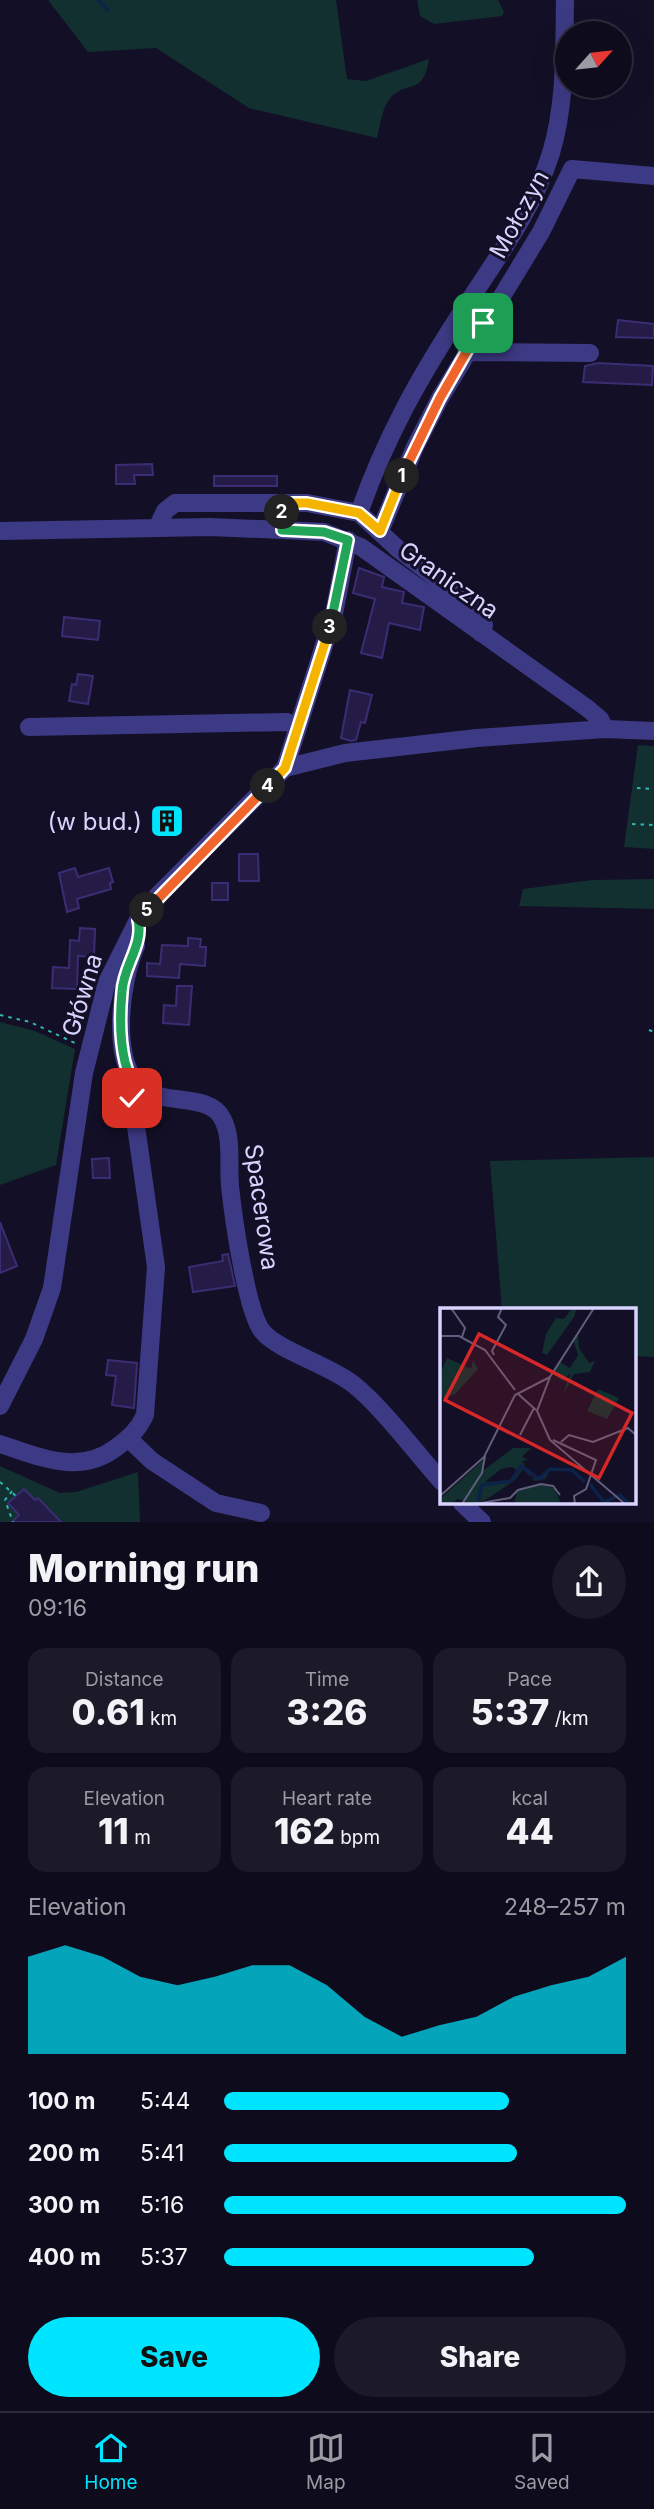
<!DOCTYPE html>
<meta charset="utf-8">
<style>
:root{--surface:#0e0b1c;--page:#1c1929;--text:#f1f3f6;--muted:#9b9ba3;--line:#2e2b3b;--accent:#00e5ff}
body{margin:0;font-family:Inter,sans-serif;background:var(--page);color:var(--text);height:100vh;display:flex;flex-direction:column;font-size:26px;white-space:nowrap}
*{box-sizing:border-box;margin:0}
p{font-size:23px;color:var(--muted)}
.icon{flex:none;width:38px;height:38px;fill:none;stroke:currentColor;stroke-width:2;stroke-linecap:round;stroke-linejoin:round}
.map{position:relative;height:1522px;overflow:hidden}
.details{display:flex;flex-direction:column;background:var(--surface);flex:1}
.details>*{flex:none}
.needle{width:46px;rotate:63deg}
.fabs{position:absolute;left:555px;top:21px;display:grid;gap:14px}
.fabs a{display:grid;place-items:center;width:77px;height:77px;border-radius:50%;background:var(--surface);box-shadow:0 7px 28px #0002,0 0 0 2px var(--line);font-size:35px}
.pin{position:absolute;display:grid;place-items:center;width:60px;height:60px;color:#fff;margin:-30px;border-radius:14px;box-shadow:0 4px 10px #0006}
.km{position:absolute;width:35px;height:35px;margin:-18px;border-radius:50%;background:#222;color:#fff;font-size:19px;line-height:35px;text-align:center}
.round{display:grid;place-items:center;flex:none;width:74px;height:74px;border-radius:37px;background:var(--page)}
.head{display:flex;align-items:center;justify-content:space-between;height:119px;padding:0 28px}
h1{font-size:38px;font-weight:800;line-height:52px}
.metrics{display:grid;grid-template-columns:repeat(3,1fr);gap:10px;height:119px;padding:7px 28px}
.metrics div{display:grid;align-content:center;border-radius:18px;background:var(--page);text-align:center}
.metrics b{font-size:35px;font-weight:800}
.metrics small{font-size:19px;font-weight:400}
.metrics p{font-size:19px}
.chart{height:196px;padding:14px 28px}
.chart p{display:flex;justify-content:space-between}
.chart svg{width:100%;height:126px;margin-top:7px;fill:var(--accent);opacity:.7}
.primary-button{display:flex;gap:14px;margin-top:auto;padding:14px 28px}
.primary-button a{flex:1;height:80px;border-radius:42px;background:var(--accent);color:#111;font-size:28px;font-weight:800;line-height:80px;text-align:center}
.primary-button a+a{background:var(--page);color:var(--text)}
ul{padding:0 28px;list-style:none;font-size:23px}
li{display:grid;grid-template-columns:112px 84px 1fr;align-items:center;height:52px}
li i{height:18px;border-radius:9px;background:var(--accent)}
.tab-bar{display:flex;justify-content:space-around;align-items:center;height:98px;border-top:2px solid var(--line);background:var(--surface);font-size:19px;color:var(--muted)}
.tab-bar a{display:grid;justify-items:center;gap:4px}
.tab-bar .active{color:var(--accent)}
.map>svg:first-child{display:block}
</style>
<div class="map">
<svg width="654" height="1522" viewBox="0 0 654 1522">
<rect width="100%" height="100%" fill="#130f26"/>
<path fill="#12302f" d="M48,0H336L347,79L366,81L429,59C423,99 405,78 389,100C382,108 380,127 377,138L249,108L156,48L88,52Z
M417,0H498L504,12L502,16L434,24L420,16Z
M638,745L654,746V849L624,847Z
M654,879V909L519,906L523,889L592,880Z
M0,1022L35,1031L75,1049L56,1165L0,1185Z
M654,1157V1357L635,1356V1310H502L490,1161Z
M0,1466L60,1493L76,1492L138,1472L140,1522H0Z"/>
<g fill="none" stroke-linecap="round" stroke-linejoin="round">
<path stroke="#0c2248" stroke-width="3.5" d="M98,0L108,10"/>
</g>
<path fill="#241b47" stroke="#3b2d73" stroke-width="2" d="M618,320L654,324V338L616,337Z
M598,363L653,366L652,385L583,382L585,366Z
M152,464L153,475H134L135,484H116V465Z
M214,476H277V486H214Z
M359,568L384,577L382,587L404,592L402,603L424,607L420,630L389,623L382,658L361,653L375,599L353,593Z
M64,617L100,621L98,640L62,636Z
M78,674L93,676L88,704L69,701L72,684L76,685Z
M350,690L372,695L365,723L361,722L356,740L351,741L341,738Z
M159,809H175L176,834H160Z
M239,854H258L259,881H239Z
M75,868L78,877L109,868L113,882L110,883L111,889L77,899L79,908L67,912L59,873Z
M212,883H228V900H212Z
M80,928L95,929L94,957L78,956L77,989L52,988L53,967L69,968L70,940L79,941Z
M188,938L201,939L200,947H206L205,966L180,964L179,978L147,976V963L160,964L162,945L188,946Z
M177,986H192L189,1025L163,1023L164,1005L176,1006Z
M109,1158L110,1178H93L92,1159Z
M0,1222L17,1266L0,1273Z
M228,1254L235,1286L193,1292L189,1267L223,1261L222,1255Z
M108,1360L137,1363L134,1408L112,1405L116,1376L106,1375Z
M24,1489L35,1500L38,1498L61,1522H12L19,1515L8,1503Z"/>
<g fill="none" stroke-linecap="round" stroke-linejoin="round">
<path stroke="#2fb8b0" stroke-width="2" stroke-dasharray="3.5 5" stroke-linecap="butt" d="M637,788L654,789
M632,824L654,825
M0,1015L30,1022L77,1044
M649,1030L654,1032
M0,1482L16,1496
M12,1491L5,1500L13,1522"/>
<path stroke="#3d3a85" stroke-width="18" d="M466,352L590,353
M359,513C386,436 419,378 463,310C494,262 534,209 551,153C566,103 564,51 565,0
M157,528L165,511L175,503H307L359,513L398,549L477,610L484,625L481,633
M0,531L210,527L282,530L324,532L361,547L587,708L600,719L605,729
M380,531L415,447L440,398L541,232L572,169L654,176
M29,727L287,722L297,726
M285,768L334,614L348,540
M136,946C121,979 108,1067 145,1091C166,1104 210,1094 222,1118C233,1137 228,1165 230,1186C233,1215 246,1309 262,1331C277,1350 329,1365 353,1384C382,1407 417,1454 442,1482
M0,1406L34,1339L52,1288L84,1073L107,982L138,920L158,895L285,768L345,753L477,738L605,729L654,731
M129,1439L152,1461L216,1503L261,1513
M0,1444C41,1457 79,1476 117,1447C130,1437 138,1430 145,1415L156,1267L132,1098V1078
M462,1503L482,1522"/>
</g>
<g fill="none" stroke-linecap="round" stroke-linejoin="round">
<g stroke="#fff" stroke-width="14">
<path id="split-1" d="M402,476L440,398L483,323"/>
</g>
<g stroke="#fff" stroke-width="14">
<path id="split-2" d="M282,512V503H307L359,513L380,531L402,476"/>
</g>
<g stroke="#fff" stroke-width="14">
<path id="split-3" d="M282,512V530L324,532L348,540L330,627"/>
</g>
<g stroke="#fff" stroke-width="14">
<path id="split-4" d="M268,786L285,768L330,627"/>
</g>
<g stroke="#fff" stroke-width="14">
<path id="split-5" d="M147,910L268,786"/>
</g>
<g stroke="#fff" stroke-width="14">
<path id="split-6" d="M132,1098C132,1084 129,1075 125,1062C120,1041 120,1013 122,992C123,966 144,945 138,920L147,910"/>
</g>
<use href="#split-1" stroke="#f0652b" stroke-width="9"/>
<use href="#split-2" stroke="#f5b400" stroke-width="9"/>
<use href="#split-3" stroke="#22a559" stroke-width="9"/>
<use href="#split-4" stroke="#f5b400" stroke-width="9"/>
<use href="#split-5" stroke="#f0652b" stroke-width="9"/>
<use href="#split-6" stroke="#22a559" stroke-width="9"/>
</g>
<defs>
<g id="building-square" transform="scale(1.75)"><rect x="-9" y="-9" width="18" height="18" rx="4" fill="#00e5ff" stroke="#130f26"/><path d="M-4-6H4V6H1V3H-1V6H-4ZM-2.5-4.3h1.7v1.8h-1.7ZM.8-4.3h1.7v1.8H.8ZM-2.5-1h1.7V.8h-1.7ZM.8-1h1.7V.8H.8Z" fill="#111"/></g>
</defs>
<g fill-rule="evenodd">
<use href="#building-square" x="167" y="821"/>
</g>
<g text-anchor="middle" dominant-baseline="central" stroke-width="6" stroke-linejoin="round" paint-order="stroke">
<g font-size="24" fill="#d9d4ff" stroke="#130f26">
<text transform="translate(519 214) rotate(-61)">Mołczyn</text>
<text transform="translate(449 580) rotate(35)">Graniczna</text>
<text transform="translate(82 995) rotate(-73)">Główna</text>
<text transform="translate(262 1207) rotate(82)">Spacerowa</text>
</g>
<g font-size="24" fill="#d9d4ff" stroke="#130f26" text-anchor="end">
<text x="142" y="821">(w bud.)</text>
</g>
</g>
<g transform="translate(440 1308)">
<rect width="196" height="196" fill="#130f26"/>
<path d="M132,0H137L134,9L107,47L102,45L106,26L116,10L124,11ZM138,27L139,40L149,55L155,53L150,64L134,66L123,87L130,65L123,73L113,66L120,54L130,60L138,47L133,31ZM7,50L31,61L33,52L38,61L15,86L0,91V66ZM158,81L179,90L167,111L147,103ZM73,140H91L82,149L89,152L82,153L92,170L102,171L109,162L117,161L124,163H110L105,171L95,173L83,161L75,172L47,191L34,196L17,191L13,196H0V191L44,151V162ZM72,159L78,163L72,173L45,174L61,161ZM102,176L115,181L121,196H74L77,183Z" fill="#12302f" fill-rule="evenodd"/>
<path fill="none" stroke="#0c2248" stroke-width="3.5" d="M150,176L164,194L180,187L189,196M38,193L42,177L71,173L81,158L99,171L110,161L132,162L145,174"/>
<path fill="none" stroke="#625e7d" stroke-width="2" d="M11,0L25,20L22,29M154,0L110,69L97,103L110,132L185,196M0,28H19L45,42L75,82M54,47L52,43L66,17L58,9L62,0M77,85L96,102M80,127L94,100M113,132L156,152L146,181L134,188L135,196M121,134L129,127L153,134L188,120L196,127M0,188L44,149L75,87L110,69M22,196L42,165L45,148M35,196L70,190L78,182L101,176L113,178L120,187"/>
<path fill="#d62828" fill-opacity="0.15" stroke="#d62828" stroke-width="3.5" d="M39,26L192,105L159,170L5,92Z"/>
<rect width="196" height="196" fill="none" stroke="#d9d4ff" stroke-width="3.5"/>
</g>
</svg>
<div class="fabs">
<a><svg class="needle" viewBox="-14 -14 28 28"><path d="M0-13l5 13h-10z" fill="#e53935"/><path d="M0 13l5-13h-10z" fill="#9b9ba3"/></svg></a>
</div>
<div class="pin" style="left:483px;top:323px;background:#1e9e55"><svg class="icon" aria-label="arrive" viewBox="0 0 24 24"><path d="M6 21V4h12l-3 4 3 4H6"/></svg></div>
<div class="pin" style="left:132px;top:1098px;background:#d93025"><svg class="icon" aria-label="check" viewBox="0 0 24 24"><path d="M5 12l5 5 9-10"/></svg></div>
<b class="km" style="left:402px;top:476px">1</b>
<b class="km" style="left:282px;top:512px">2</b>
<b class="km" style="left:330px;top:627px">3</b>
<b class="km" style="left:268px;top:786px">4</b>
<b class="km" style="left:147px;top:910px">5</b>
</div>
<section class="details">
<div class="head"><div><h1>Morning run</h1><p>09:16</p></div><a class="round"><svg class="icon" aria-label="share" viewBox="0 0 24 24"><path d="M12 15V3M7 8l5-5 5 5M5 13v7h14v-7"/></svg></a></div>
<div class="metrics">
<div><p>Distance</p><b>0.61<small> km</small></b></div>
<div><p>Time</p><b>3:26</b></div>
<div><p>Pace</p><b>5:37<small> /km</small></b></div>
</div>
<div class="metrics">
<div><p>Elevation</p><b>11<small> m</small></b></div>
<div><p>Heart rate</p><b>162<small> bpm</small></b></div>
<div><p>kcal</p><b>44</b></div>
</div>
<div class="chart"><p><span>Elevation</span>248–257 m</p>
<svg viewBox="0 0 160 44" preserveAspectRatio="none"><path d="M0 44V10L10 6L20 10L30 17L40 20L50 17L60 13L70 13L80 20L90 31L100 38L110 34L120 31L130 24L140 20L150 17L160 10V44z"/></svg>
</div>
<ul>
<li><b>100 m</b>5:44<i style="width:71%"></i></li>
<li><b>200 m</b>5:41<i style="width:73%"></i></li>
<li><b>300 m</b>5:16<i style="width:100%"></i></li>
<li><b>400 m</b>5:37<i style="width:77%"></i></li>
</ul>
<div class="primary-button"><a>Save</a><a>Share</a></div>
</section>
<nav class="tab-bar">
<a class="active"><svg class="icon" aria-label="home" viewBox="0 0 24 24"><path d="M3 11l9-7 9 7M6 9v11h12V9"/></svg>Home</a>
<a><svg class="icon" aria-label="map" viewBox="0 0 24 24"><path d="M3 6l6-2 6 2 6-2v14l-6 2-6-2-6 2zM9 4v14M15 6v14"/></svg>Map</a>
<a><svg class="icon" aria-label="saved" viewBox="0 0 24 24"><path d="M7 4h10v16l-5-4-5 4z"/></svg>Saved</a>
</nav>
